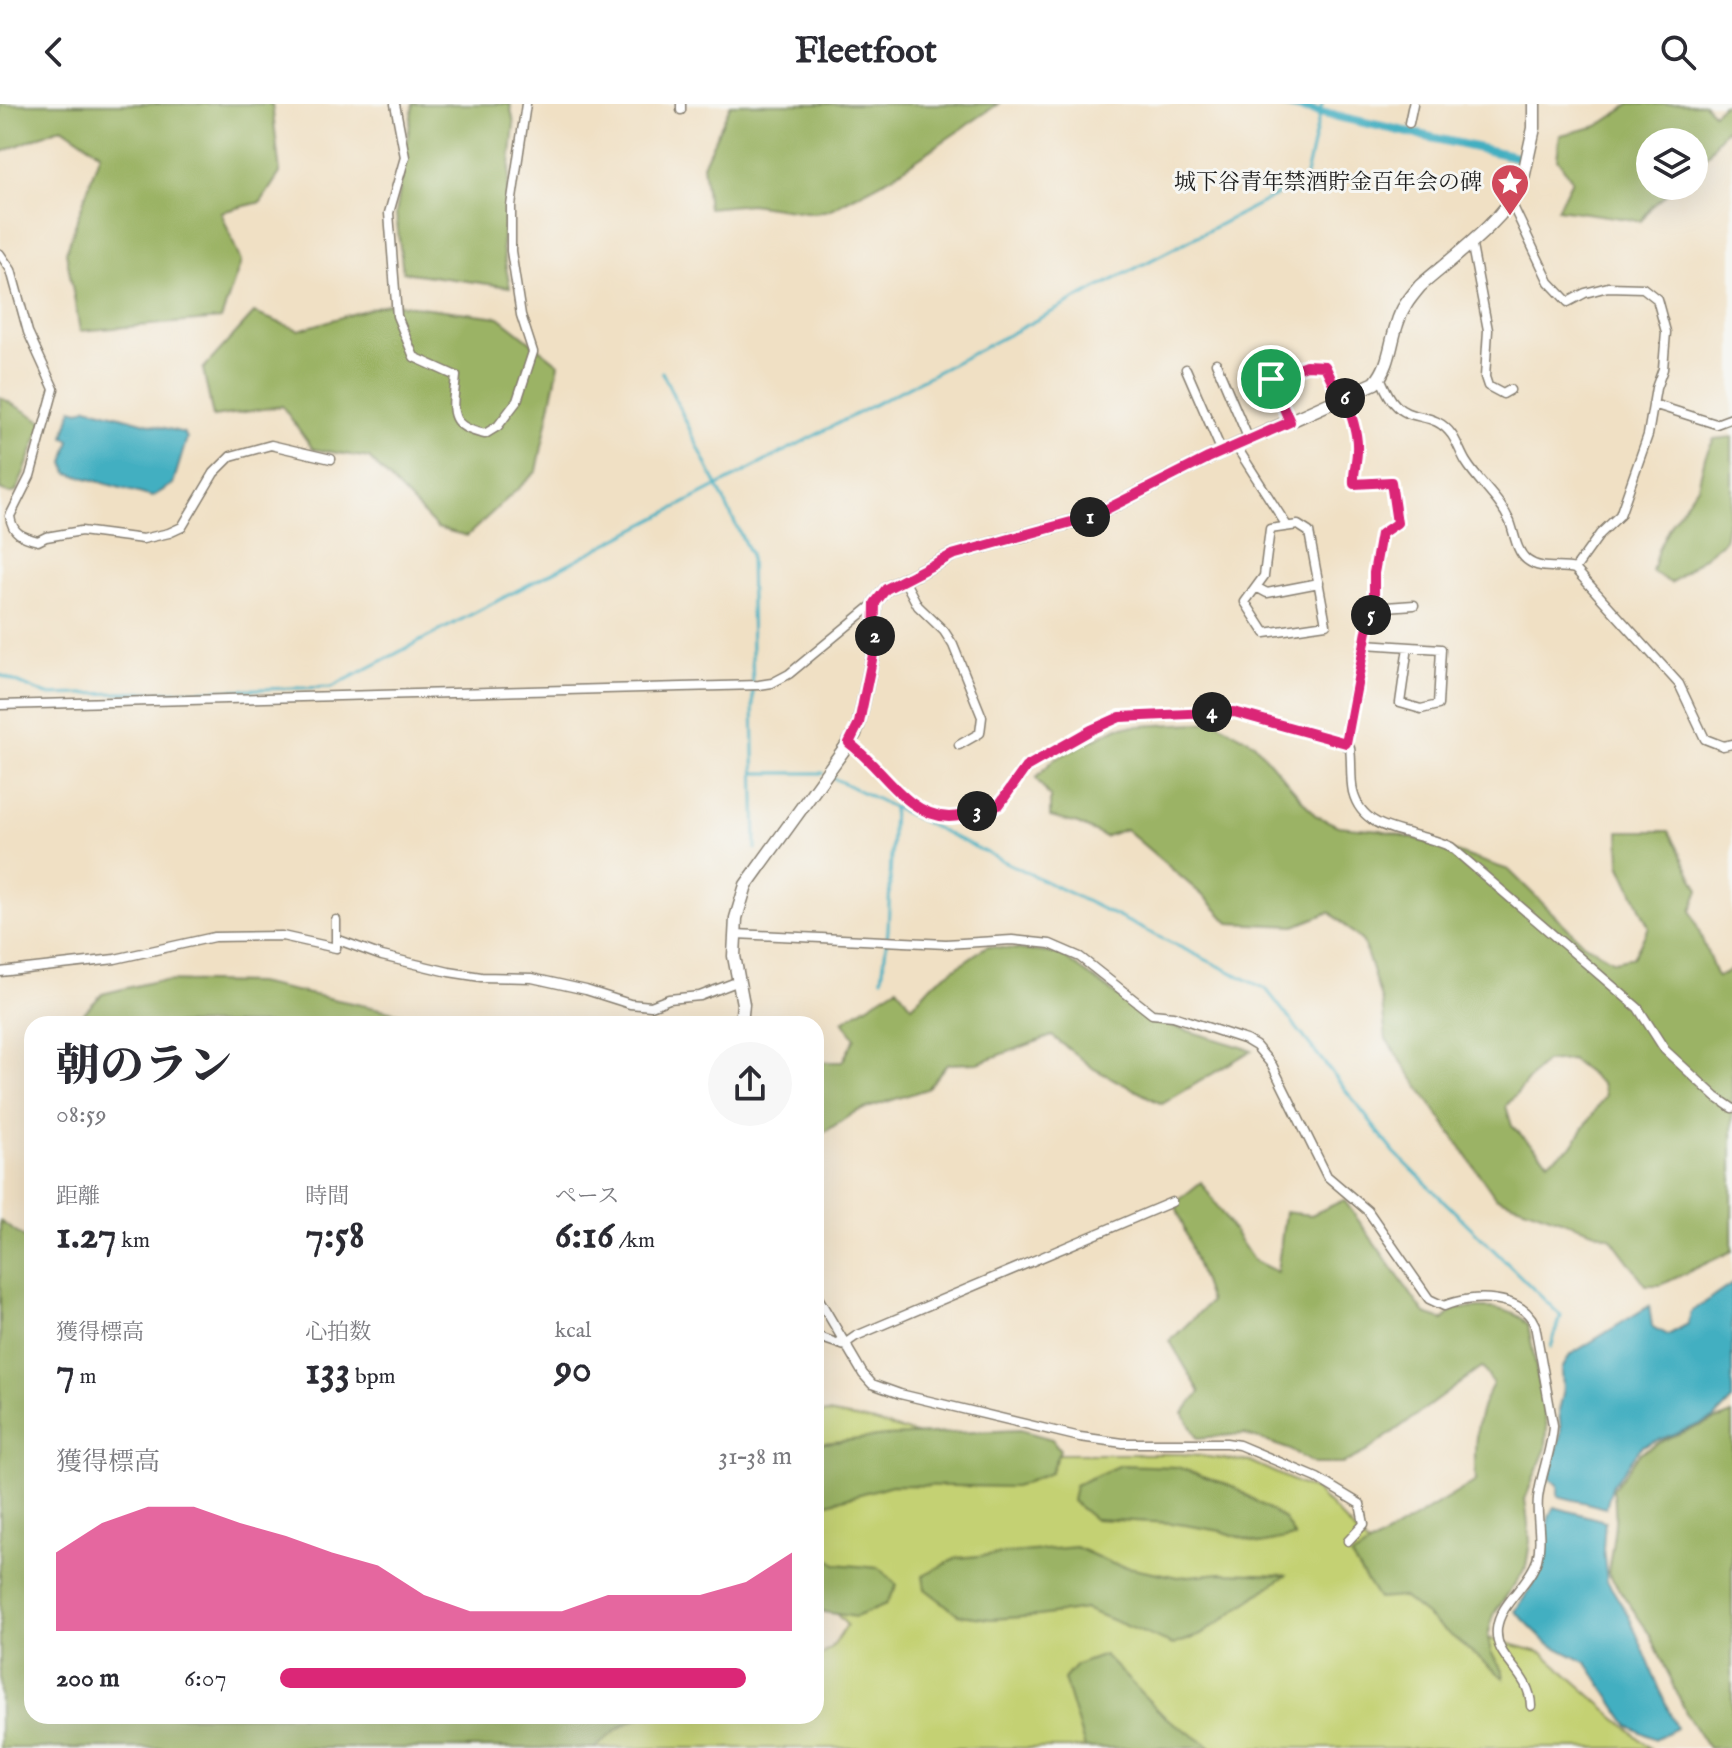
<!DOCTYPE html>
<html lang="ja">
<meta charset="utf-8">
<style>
:root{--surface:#fff;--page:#f7f7f7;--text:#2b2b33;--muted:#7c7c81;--accent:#db2777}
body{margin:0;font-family:"IM FELL English","Noto Serif JP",serif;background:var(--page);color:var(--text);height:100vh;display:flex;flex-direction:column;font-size:30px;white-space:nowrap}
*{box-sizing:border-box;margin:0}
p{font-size:26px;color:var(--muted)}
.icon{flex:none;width:44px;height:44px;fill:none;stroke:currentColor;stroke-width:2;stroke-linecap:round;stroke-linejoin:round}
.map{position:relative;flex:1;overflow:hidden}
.sheet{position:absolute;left:24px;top:912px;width:800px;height:708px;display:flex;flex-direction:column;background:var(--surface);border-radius:24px;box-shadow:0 8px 32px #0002}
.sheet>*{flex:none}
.buttons{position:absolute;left:1636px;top:24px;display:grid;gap:16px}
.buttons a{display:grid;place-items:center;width:72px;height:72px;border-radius:50%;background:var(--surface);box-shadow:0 8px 32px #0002;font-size:40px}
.pin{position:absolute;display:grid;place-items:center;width:68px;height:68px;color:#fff;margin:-34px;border:4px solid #fff;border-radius:50%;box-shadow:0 2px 8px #0007}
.km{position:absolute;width:40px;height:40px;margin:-20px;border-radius:50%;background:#222;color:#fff;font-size:22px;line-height:40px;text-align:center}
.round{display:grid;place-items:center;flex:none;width:84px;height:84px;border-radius:42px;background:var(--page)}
.head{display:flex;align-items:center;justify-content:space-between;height:136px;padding:0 32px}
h1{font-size:44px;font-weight:800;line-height:60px}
.figures{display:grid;grid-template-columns:repeat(3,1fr);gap:12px;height:136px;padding:8px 32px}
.figures div{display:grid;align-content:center}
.figures b{font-size:40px;font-weight:800}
.figures small{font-size:22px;font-weight:400}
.figures p{font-size:22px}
.chart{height:224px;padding:16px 32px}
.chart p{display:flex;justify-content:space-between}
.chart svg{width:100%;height:144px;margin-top:8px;fill:var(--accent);opacity:.7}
ul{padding:0 32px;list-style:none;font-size:26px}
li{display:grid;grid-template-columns:128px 96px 1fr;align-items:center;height:60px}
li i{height:20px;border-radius:10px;background:var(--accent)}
header{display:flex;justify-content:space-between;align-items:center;height:104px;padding:0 32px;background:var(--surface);font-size:36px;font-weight:800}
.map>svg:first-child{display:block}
</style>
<header><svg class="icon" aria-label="back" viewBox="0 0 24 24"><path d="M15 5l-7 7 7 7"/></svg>Fleetfoot<svg class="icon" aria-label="search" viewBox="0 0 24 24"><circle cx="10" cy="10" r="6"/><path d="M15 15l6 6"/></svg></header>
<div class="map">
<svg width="1732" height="1644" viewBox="0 0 1732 1644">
<rect width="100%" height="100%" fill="#f6f6f2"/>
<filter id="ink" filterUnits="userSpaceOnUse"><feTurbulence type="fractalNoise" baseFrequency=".0125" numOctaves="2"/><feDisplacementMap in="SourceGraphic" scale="16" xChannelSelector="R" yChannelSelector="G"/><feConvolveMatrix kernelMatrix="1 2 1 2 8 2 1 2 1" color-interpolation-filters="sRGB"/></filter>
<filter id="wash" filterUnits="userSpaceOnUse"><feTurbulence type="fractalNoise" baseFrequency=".006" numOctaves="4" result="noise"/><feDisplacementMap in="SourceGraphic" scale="32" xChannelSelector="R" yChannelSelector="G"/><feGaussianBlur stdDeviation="1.8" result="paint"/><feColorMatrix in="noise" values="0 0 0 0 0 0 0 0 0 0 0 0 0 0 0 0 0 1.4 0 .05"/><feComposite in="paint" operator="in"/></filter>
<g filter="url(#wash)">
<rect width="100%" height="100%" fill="#f0e0c4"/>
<path fill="#c4d173" stroke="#707648" stroke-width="2" d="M828,1309L875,1318L984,1350H1181L1251,1358L1316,1387L1388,1462L1469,1529L1543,1549L1650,1644H575L603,1612H816V1556L832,1543L847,1521L816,1489V1310Z"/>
<path fill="#9bb365" stroke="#5c6840" stroke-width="2" fill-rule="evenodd" d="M0,0H272L280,69L261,98L221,108L241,158L221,215L80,227L66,148L100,49L62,23L0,49Z
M413,0H510L514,20L502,143L510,183L403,168L396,110Z
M731,0H998L891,73L829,106L813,109L750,100L708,104L703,61Z
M1631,0H1704L1713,9L1723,0H1732V28L1725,25L1694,70V38H1650V82H1677L1652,102L1641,117L1557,105L1572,76L1557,55L1560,31L1598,22Z
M388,199L499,213L559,260L537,367L467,432L437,424L369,354L313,345L282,302L213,313L203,265L254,209L299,226Z
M0,293L44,318L16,388L10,390L0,386Z
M1732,333V392L1724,437L1671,479L1652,468L1658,445L1671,419L1698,382L1705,353L1714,335Z
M1217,618L1254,639L1315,711L1338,722L1381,726L1426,738L1509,766L1583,839L1614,857L1633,853L1649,823L1620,760L1619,727H1669L1699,786L1691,807L1717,873L1732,865V1147L1661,1181H1646L1610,1133L1495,1093L1386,935L1382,898L1363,838L1330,808L1295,822L1229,819L1208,796L1125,725L1105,733L1078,720L1050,713V693L1036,674L1053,656L1118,623ZM1571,956L1602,980L1605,992L1571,1043L1548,1057L1512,1022L1506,1002L1544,958Z
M987,842L1059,850L1152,916L1252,946L1162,1000L1094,965L1052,932L978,959L947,960L927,985L855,1008L816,1034V958H842L855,934L843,917L897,883L912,902L932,880Z
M156,877L257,879L423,914L478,920H73L102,890Z
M1201,1078L1253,1156L1277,1168L1285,1108L1311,1111L1344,1096L1425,1210L1443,1216L1455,1205C1482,1204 1509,1200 1528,1220L1547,1323L1546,1344L1525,1395L1530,1437L1526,1464L1493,1511L1488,1533L1491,1548L1504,1568V1574L1403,1493L1378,1495L1351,1453L1476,1377C1473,1343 1475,1310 1493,1280L1482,1263L1366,1348L1342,1360H1314L1288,1345L1244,1330L1197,1334L1183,1309L1200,1288L1170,1237L1210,1198L1175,1099Z
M0,1117L32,1139V1612H642L622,1622L595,1644H0Z
M1732,1310V1644H1708L1687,1611L1651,1532L1608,1469C1612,1441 1619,1413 1613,1385L1641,1348L1670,1333Z
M1020,1326L1052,1335L1060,1346L1050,1369L1015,1383L892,1381L828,1399L816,1406V1340L885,1332Z
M1120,1361L1177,1363L1232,1382L1284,1415L1295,1433L1260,1440L1221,1427L1172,1419L1094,1415L1072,1397L1075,1381Z
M1076,1443L1113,1460L1178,1473L1221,1469L1286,1471L1201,1531L1173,1541L1085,1505L1039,1512L991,1515L959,1511L925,1485L923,1471L957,1454Z
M816,1444L836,1460L879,1464L897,1481L886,1500L856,1513L816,1507Z
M1104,1551L1164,1612L1212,1644H1085L1064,1575L1076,1561Z"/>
<path fill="#43afc1" stroke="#30666e" stroke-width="2" d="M87,303L184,329L187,334L173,380L152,393L68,369L64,359L70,336L64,333L72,305L80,307Z
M1732,1180V1296L1714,1315L1642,1342L1612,1382L1606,1404L1558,1392V1381L1550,1374L1561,1329L1559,1307L1563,1289L1562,1265L1570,1251L1649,1202L1652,1222L1668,1231L1688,1220L1691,1208Z
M1554,1403L1605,1417L1603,1445L1607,1477L1630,1514L1676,1624L1655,1635L1629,1622L1587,1559L1546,1538L1515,1507C1527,1490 1541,1473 1545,1452C1548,1434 1544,1418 1554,1403Z"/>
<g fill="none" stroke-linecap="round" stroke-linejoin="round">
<path stroke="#43afc1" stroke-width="3" d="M662,268L750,450L756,745
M0,571L47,591L332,583L1305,76L1322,0
M755,669H823
M829,672L1266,885L1395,1049L1561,1212L1551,1243
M882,874L888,826L893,703"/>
<path stroke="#43afc1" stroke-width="9" d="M1282,0L1518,53"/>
</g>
</g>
<g filter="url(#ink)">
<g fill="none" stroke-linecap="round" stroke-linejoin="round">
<g stroke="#867e70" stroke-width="11">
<path id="street" d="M395,0L405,53L389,109L397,212L414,253L456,272C453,305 445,322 485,330L498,322L517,297L533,248L521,211L511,147V102L526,0
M681,6V0
M1409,19L1413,0
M1511,98L1549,178L1568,198L1585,189L1608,183L1643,184L1657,195L1666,228L1663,265L1656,284L1648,331L1620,411L1600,430L1575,465
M1471,137L1488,226L1485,273L1488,282L1503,290L1510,286
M0,150L11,166L28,228L54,285L30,372L10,412C12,430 23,433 38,437L46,433L81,427L143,435L169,429L182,423L214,369L231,352L271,341L331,355
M1216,259L1249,336
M1186,265L1222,348
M1380,273C1384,282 1388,293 1395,300C1411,319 1434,306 1452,331C1458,340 1461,350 1466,358C1479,379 1500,395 1510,418C1515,431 1516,447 1527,456C1541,467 1559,461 1575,465L1679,580L1705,635L1723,642L1732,640
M1345,294C1350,310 1358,329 1357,346C1357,358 1353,367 1354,380L1391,378L1397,419L1381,430L1374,469V490L1346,639
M1653,300L1716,320L1732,314
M1290,318L1271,275L1306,261L1325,262L1341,296
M1236,342L1287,422
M1298,421L1309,428L1326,520L1265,529L1245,498L1264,472L1270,425Z
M904,476L918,502L944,527L953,541L982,613L980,629L959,641
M1256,483L1267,489L1319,479
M1372,504L1414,501
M1365,540L1441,545L1438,601L1421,605L1400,599L1408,543
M0,601L759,581L772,579L789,570L875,499
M849,639C882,663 906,713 949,713C965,713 984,705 999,701L1026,663L1091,626L1120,613L1234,608L1334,634L1350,644C1352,658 1350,674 1353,688C1364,732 1416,725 1451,743L1638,904L1665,946L1716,993L1732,1004
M735,830L946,840L1012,836L1050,840L1080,853L1152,910L1173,912L1246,936L1256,942L1272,961L1327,1072L1368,1107L1429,1195L1444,1202C1472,1190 1522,1190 1535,1221L1553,1321C1552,1346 1541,1369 1538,1394C1536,1415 1543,1435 1537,1456C1529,1481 1499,1500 1497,1525C1494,1556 1530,1567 1531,1602
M336,835L382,852L449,868L481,873L532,874L586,886L630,900L651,902L669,895L700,892L739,877
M0,868L115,855L214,833L282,832L336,844V816
M816,1190L863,1270L872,1280L900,1290L1080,1333L1123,1339H1226L1239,1341L1317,1374L1360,1400L1364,1420L1348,1437
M816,1232L848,1243
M846,1239L856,1232L1172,1098"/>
</g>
<g stroke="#867e70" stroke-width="15">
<path id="secondary" d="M741,920L743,900L734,852L736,814L746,781L855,630L859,619L874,546L875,499L886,485L952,451L1093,412L1208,354L1375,279C1390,262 1390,241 1397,220C1401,205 1410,194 1420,182C1454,152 1502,119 1522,79L1534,24V0"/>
</g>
<use href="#street" stroke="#fff" stroke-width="8"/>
<use href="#secondary" stroke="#fff" stroke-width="12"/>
</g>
</g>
<g fill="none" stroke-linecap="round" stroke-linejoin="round" filter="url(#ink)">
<g stroke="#fff" stroke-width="16">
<path id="route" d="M1306,261L1325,262L1341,296L1345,294C1351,310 1358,329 1357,346C1357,359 1353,367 1354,380L1391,378L1397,419L1381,430L1374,469V490L1346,639L1234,608L1120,613L1091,626L1026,663L999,701C984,705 965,713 949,713C906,712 882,663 849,639L859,619L874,546L875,499L886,485L952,451L1093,412L1208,354L1290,318L1271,275Z"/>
</g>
<use href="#route" stroke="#db2777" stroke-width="10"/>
</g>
<defs>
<g id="sight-pin" transform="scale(2)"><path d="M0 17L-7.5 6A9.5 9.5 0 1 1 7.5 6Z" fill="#d1495b" stroke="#f6f6f2"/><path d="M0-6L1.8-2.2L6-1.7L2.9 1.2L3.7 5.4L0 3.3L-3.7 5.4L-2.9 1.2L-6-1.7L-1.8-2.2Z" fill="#fff"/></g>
</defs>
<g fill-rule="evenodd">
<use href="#sight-pin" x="1510" y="79"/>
</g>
<g text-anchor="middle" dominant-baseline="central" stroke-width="6" stroke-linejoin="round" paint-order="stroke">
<g font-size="22" fill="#1c1c1c" stroke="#f6f6f2" text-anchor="end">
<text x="1482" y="79">城下谷青年禁酒貯金百年会の碑</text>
</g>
</g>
</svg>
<div class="buttons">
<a><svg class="icon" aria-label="layers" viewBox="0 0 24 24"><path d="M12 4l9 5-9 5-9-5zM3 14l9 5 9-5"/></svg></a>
</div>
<div class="pin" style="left:1271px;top:275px;background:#1e9e55"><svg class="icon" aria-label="arrive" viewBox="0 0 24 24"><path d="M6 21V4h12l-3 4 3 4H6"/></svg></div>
<b class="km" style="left:1090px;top:413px">1</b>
<b class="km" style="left:875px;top:532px">2</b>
<b class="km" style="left:977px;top:707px">3</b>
<b class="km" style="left:1212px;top:608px">4</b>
<b class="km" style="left:1371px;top:511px">5</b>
<b class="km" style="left:1345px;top:294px">6</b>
<section class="sheet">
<div class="head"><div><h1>朝のラン</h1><p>08:59</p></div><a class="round"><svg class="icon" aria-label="share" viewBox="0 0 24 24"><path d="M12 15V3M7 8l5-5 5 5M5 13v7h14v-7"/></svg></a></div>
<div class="figures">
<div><p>距離</p><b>1.27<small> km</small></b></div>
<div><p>時間</p><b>7:58</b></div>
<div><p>ペース</p><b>6:16<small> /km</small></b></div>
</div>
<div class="figures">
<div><p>獲得標高</p><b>7<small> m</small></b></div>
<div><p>心拍数</p><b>133<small> bpm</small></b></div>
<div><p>kcal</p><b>90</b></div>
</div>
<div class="chart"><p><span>獲得標高</span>31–38 m</p>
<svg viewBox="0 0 160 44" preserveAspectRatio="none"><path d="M0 44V20L10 11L20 6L30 6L40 11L50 15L60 20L70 24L80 33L90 38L100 38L110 38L120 33L130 33L140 33L150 29L160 20V44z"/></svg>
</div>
<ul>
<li><b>200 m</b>6:07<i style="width:91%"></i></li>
</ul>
</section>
</div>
